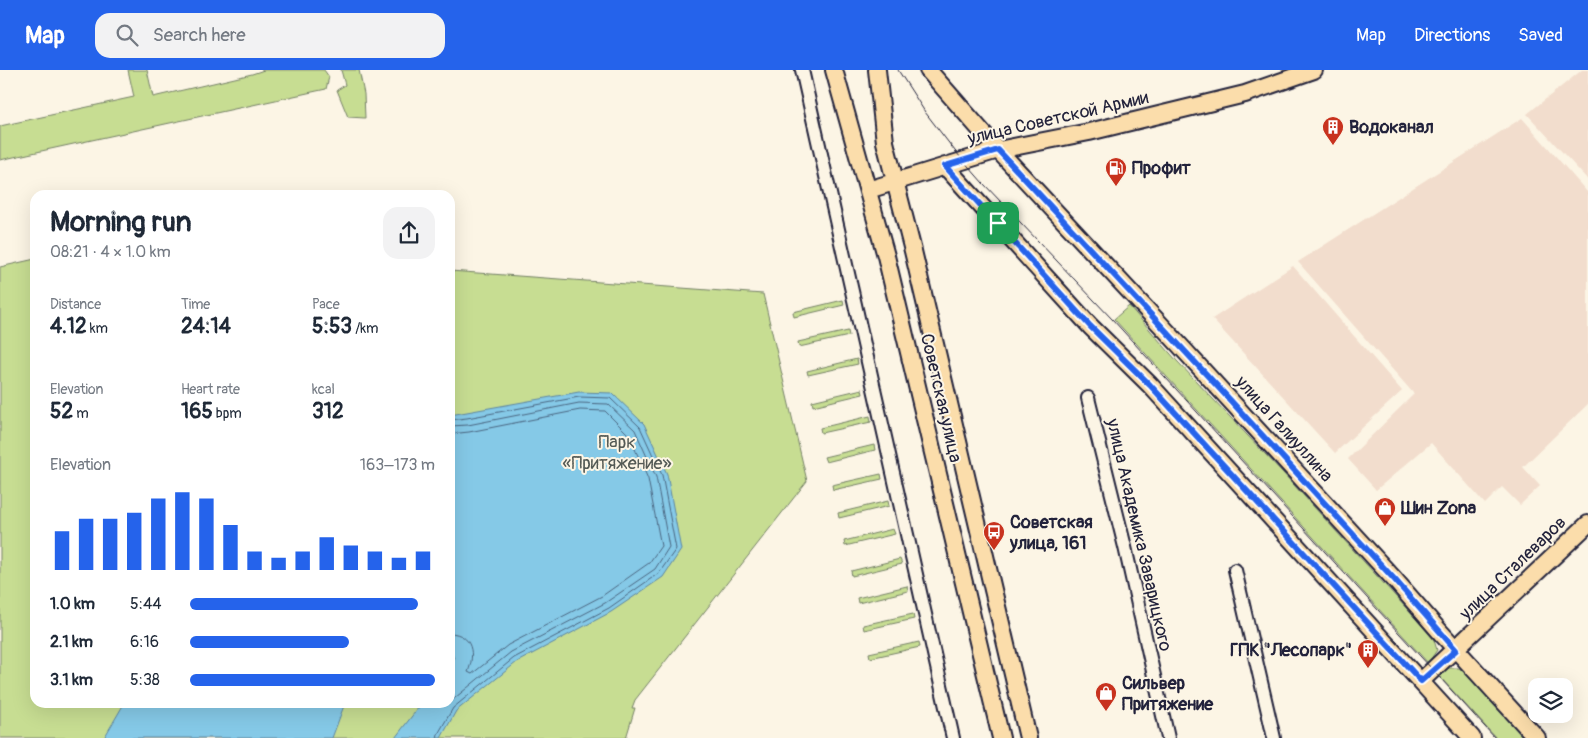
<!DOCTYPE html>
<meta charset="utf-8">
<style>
:root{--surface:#fff;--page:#f2f2f3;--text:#1f2937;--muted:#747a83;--accent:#2563eb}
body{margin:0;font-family:Pangolin,sans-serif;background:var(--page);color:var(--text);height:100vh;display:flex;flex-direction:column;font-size:19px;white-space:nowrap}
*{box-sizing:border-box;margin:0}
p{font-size:16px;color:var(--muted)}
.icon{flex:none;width:28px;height:28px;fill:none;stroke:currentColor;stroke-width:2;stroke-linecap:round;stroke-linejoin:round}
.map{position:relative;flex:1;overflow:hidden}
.panel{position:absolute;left:30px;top:120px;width:425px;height:518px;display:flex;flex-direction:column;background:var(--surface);border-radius:15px;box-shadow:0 5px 20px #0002}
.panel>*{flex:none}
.fabs{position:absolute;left:1528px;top:608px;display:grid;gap:10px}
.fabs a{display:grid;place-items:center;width:45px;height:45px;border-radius:10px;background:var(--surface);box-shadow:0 5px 20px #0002;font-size:25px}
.pin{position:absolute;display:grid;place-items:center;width:42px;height:42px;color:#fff;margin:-21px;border-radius:10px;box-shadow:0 2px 8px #0006}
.round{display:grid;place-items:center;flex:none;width:52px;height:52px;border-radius:15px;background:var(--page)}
.overview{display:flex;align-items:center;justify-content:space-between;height:85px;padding:0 20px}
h1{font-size:28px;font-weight:700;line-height:38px}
.metrics{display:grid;grid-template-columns:repeat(3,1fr);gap:8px;height:85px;padding:5px 20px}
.metrics div{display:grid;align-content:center}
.metrics b{font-size:21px;font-weight:700}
.metrics small{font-size:14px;font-weight:400}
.metrics p{font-size:14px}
.chart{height:140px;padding:10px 20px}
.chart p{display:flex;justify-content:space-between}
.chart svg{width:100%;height:90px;margin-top:5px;stroke:var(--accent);stroke-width:6}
ul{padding:0 20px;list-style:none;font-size:16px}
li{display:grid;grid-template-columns:80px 60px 1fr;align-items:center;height:38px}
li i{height:12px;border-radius:6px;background:var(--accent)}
header{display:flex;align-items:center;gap:30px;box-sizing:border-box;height:70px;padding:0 25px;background:var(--accent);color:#fff}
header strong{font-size:24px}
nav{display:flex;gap:28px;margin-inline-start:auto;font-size:18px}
.search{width:350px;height:45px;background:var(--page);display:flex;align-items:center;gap:12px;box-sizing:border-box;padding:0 18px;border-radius:15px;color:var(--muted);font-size:19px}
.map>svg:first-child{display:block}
</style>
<header>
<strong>Map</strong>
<div class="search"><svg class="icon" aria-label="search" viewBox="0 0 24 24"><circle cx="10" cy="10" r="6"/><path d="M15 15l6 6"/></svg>Search here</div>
<nav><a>Map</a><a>Directions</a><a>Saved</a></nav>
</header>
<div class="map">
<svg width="1588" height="668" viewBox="0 0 1588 668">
<rect width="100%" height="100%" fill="#fcf5e5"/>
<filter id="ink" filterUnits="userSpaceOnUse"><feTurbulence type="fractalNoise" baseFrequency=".02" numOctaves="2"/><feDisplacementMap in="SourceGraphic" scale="10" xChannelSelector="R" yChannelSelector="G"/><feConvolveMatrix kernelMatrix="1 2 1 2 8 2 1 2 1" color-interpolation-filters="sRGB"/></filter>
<g filter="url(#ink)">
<path fill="#f2ddcd" d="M1582,0H1588V110L1527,44Z
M1522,48L1588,123V334L1523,397L1540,416L1520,435L1502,417L1485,434L1431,373L1376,420L1348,389L1414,324L1298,192Z
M1293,196L1402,321L1335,383L1212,249Z"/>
<path fill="#c7dd92" stroke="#748066" d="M128,0H147L153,27L252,4L264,0H324L329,7L326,19L0,90V56L134,27Z
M341,0H359L364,24L365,48L348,47L337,20L345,15Z
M35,189V632H450V201L763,224L807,411L635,630L632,638H635L626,668H0V197Z
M843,230L844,235L794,247L793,242Z
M1129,236L1177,291L1283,403L1417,550L1434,570L1437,580L1428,593L1114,249Z
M848,261L849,266L799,277L798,272Z
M857,289L858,294L808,305L807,301Z
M862,319L863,324L813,336L812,331Z
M870,346L871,352L821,363L820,358Z
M874,375L875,380L826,392L824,387Z
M881,404L882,409L833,420L832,415Z
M888,431L889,436L839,448L838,443Z
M893,459L895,464L845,476L844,471Z
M900,489L902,494L852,506L851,501Z
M907,516L908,521L858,533L857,528Z
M913,544L914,549L864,560L863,555Z
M919,572L920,577L870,588L869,583Z
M1449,598H1459L1467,605L1524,668H1496L1440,607L1441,603Z"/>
<path fill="#85c9e7" stroke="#5d86a2" d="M579,322L612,323L644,354L667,404L681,480L663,507L611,542L517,592L456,641L441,668H395L422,633L450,632V596L454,588L450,580V345Z
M125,632H345V633L332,668H104Z"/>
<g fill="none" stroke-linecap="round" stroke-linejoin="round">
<path stroke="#4a6580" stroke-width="1" d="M450,356L468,355L579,333L608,334L635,360L656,407L669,477L655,499L605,533L511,582L450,632
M450,364L469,362L580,340L605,341L629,365L648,409L661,476L649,493L602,526L508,575L472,604L468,602C475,585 473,564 450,563
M437,668L438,664L453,638L514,588L609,538L659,503L676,479L662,405L640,357L610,328L579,327L467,348L450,350"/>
<g stroke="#22223b" stroke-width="16">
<path id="minor" d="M802,0L953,668
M1088,328L1125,477L1168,668
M1235,500L1274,668"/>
</g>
<g stroke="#22223b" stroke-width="20">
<path id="major" d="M834,0L886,186L1001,668
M877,0L885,72L913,181L1028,668
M928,0L998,80L1173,268L1395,510L1442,564L1537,668
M945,96L1090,256L1150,315L1472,668
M868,120L998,80L1089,62L1245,24L1314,0
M1421,611L1588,454"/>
</g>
<use href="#minor" stroke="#fcf5e5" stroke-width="12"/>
<use href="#major" stroke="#fbddab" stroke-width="16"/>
<path stroke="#22223b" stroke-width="1" d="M898,0L925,42L955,81L983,113L1112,249L1495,668"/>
</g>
</g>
<g fill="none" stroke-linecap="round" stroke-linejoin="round" filter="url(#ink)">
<g stroke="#fff" stroke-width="10">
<path id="route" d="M998,80L1219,318L1395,510L1456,580L1421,611L1150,315L1090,256L945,96Z"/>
</g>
<use href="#route" stroke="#2563eb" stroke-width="6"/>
</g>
<defs>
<g id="building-pin" transform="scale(1.125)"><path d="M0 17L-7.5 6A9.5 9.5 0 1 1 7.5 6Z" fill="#c8321e" stroke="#fcf5e5"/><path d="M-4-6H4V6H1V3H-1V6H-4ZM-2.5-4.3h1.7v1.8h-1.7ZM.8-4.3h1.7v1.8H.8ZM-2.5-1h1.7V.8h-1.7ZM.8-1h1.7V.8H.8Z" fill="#fff"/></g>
<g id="fuel-pin" transform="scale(1.125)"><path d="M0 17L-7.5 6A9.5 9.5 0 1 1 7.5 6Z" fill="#c8321e" stroke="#fcf5e5"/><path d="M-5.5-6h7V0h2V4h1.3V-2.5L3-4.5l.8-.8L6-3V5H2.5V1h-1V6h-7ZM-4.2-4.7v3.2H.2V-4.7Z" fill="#fff"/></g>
<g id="shop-pin" transform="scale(1.125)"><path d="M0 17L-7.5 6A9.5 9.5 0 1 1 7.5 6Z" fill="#c8321e" stroke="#fcf5e5"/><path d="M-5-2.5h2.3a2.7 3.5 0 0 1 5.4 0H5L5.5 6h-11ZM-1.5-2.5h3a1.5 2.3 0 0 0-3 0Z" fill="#fff"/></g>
<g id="bus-pin" transform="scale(1.125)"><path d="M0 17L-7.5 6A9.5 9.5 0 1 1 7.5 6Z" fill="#c8321e" stroke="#fcf5e5"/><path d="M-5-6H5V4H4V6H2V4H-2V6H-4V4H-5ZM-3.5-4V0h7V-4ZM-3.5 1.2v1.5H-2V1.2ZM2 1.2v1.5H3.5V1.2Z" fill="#fff"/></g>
</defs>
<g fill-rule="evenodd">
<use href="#building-pin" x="1333" y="57"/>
<use href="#fuel-pin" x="1116" y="98"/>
<use href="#shop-pin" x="1385" y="438"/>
<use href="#bus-pin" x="994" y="462"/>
<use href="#building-pin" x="1368" y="580"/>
<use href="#shop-pin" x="1106" y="623"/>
</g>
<g text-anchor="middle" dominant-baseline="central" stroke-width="4" stroke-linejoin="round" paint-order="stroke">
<g font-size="18" fill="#22223b" stroke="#fcf5e5">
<text transform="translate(1058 48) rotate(-13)">улица Советской Армии</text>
<text transform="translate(941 328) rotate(77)">Советская улица</text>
<text transform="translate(1284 359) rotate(48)">улица Галиуллина</text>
<text transform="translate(1139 465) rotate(77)">улица Академика Заварицкого</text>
<text transform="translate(1513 498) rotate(-44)">улица Сталеваров</text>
</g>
<g font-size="18" font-weight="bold" fill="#22223b" stroke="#fcf5e5" text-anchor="start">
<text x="1349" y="57">Водоканал</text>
<text x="1132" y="98">Профит</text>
<text x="1401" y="438">Шин Zona</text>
<text x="1010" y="452">Советская<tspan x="1010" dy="21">улица, 161</tspan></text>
<text x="1352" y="580" text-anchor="end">ГПК "Лесопарк"</text>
<text x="1122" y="613">Сильвер<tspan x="1122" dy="21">Притяжение</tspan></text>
</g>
<g font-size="18" fill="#545a55" stroke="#fcf5e5">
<text x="617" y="372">Парк<tspan x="617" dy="21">«Притяжение»</tspan></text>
</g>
</g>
</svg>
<div class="fabs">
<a><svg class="icon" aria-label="layers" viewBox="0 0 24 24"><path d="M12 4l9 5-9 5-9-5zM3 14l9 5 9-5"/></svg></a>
</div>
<div class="pin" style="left:998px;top:153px;background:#1e9e55"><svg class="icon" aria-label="arrive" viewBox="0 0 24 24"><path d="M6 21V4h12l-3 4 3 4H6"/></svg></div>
<section class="panel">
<div class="overview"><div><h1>Morning run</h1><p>08:21 · 4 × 1.0 km</p></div><a class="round"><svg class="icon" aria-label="share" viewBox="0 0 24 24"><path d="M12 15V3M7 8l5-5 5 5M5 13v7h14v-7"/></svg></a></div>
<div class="metrics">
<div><p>Distance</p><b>4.12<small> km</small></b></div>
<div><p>Time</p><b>24:14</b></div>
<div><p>Pace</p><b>5:53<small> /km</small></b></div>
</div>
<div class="metrics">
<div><p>Elevation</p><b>52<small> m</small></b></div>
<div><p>Heart rate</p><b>165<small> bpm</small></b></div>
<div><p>kcal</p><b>312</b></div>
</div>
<div class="chart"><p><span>Elevation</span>163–173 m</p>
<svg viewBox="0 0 160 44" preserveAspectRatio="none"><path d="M5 44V25M15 44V19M25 44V19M35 44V16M45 44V9M55 44V6M65 44V9M75 44V22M85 44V35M95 44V38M105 44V35M115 44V28M125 44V32M135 44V35M145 44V38M155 44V35"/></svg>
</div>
<ul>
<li><b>1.0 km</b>5:44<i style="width:93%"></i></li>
<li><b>2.1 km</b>6:16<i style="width:65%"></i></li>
<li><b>3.1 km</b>5:38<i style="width:100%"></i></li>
</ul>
</section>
</div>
